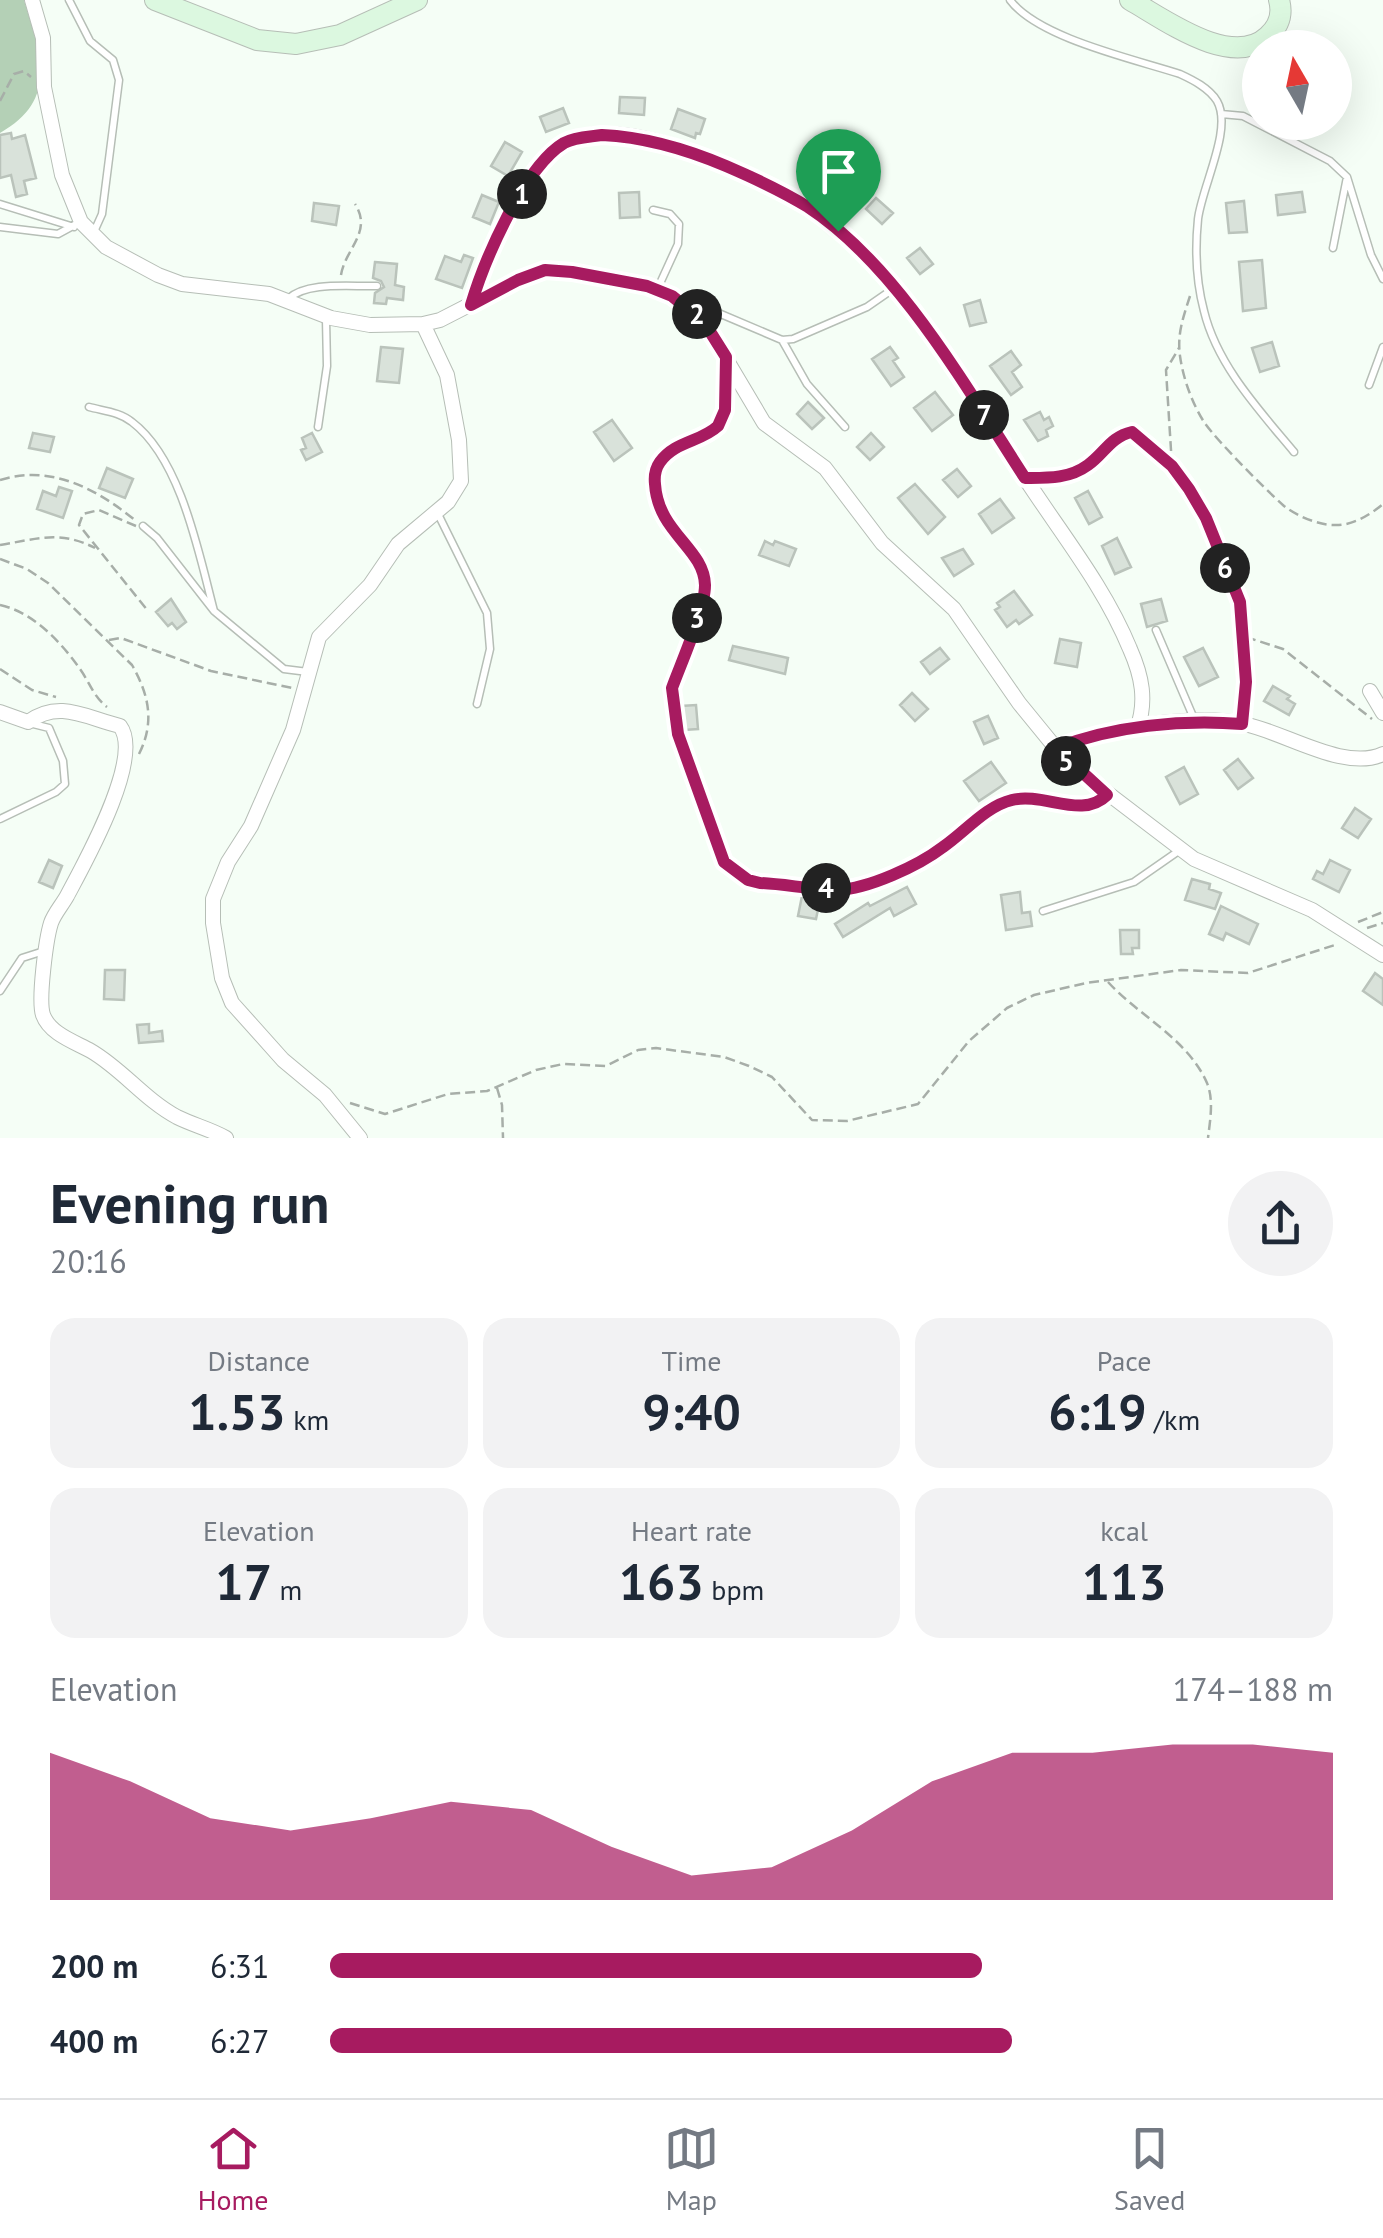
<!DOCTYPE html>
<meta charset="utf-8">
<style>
:root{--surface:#fff;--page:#f2f2f3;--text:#1f2937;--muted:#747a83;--line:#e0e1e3;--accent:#a71b60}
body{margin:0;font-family:"PT Sans",sans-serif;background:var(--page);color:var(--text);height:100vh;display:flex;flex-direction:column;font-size:38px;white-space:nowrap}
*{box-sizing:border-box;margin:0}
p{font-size:32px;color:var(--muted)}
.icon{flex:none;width:55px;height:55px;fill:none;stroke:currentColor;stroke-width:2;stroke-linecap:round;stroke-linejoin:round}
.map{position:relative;height:1138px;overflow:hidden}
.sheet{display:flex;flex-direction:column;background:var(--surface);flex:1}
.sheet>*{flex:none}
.needle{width:65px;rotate:351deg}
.fabs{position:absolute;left:1242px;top:30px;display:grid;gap:20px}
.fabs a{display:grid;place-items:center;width:110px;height:110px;border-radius:50%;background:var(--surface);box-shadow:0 10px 40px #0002;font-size:50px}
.pin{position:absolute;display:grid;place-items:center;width:85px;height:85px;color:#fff;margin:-102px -42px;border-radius:50% 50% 50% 0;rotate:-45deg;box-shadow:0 0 10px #0007}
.pin .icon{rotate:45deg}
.km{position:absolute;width:50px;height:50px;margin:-25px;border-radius:50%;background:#222;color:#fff;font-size:28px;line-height:50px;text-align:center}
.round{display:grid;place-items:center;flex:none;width:105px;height:105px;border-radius:52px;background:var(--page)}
.overview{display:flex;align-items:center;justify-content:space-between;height:170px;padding:0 50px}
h1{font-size:55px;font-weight:700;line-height:75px}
.figures{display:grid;grid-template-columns:repeat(3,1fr);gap:15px;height:170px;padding:10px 50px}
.figures div{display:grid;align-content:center;border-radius:25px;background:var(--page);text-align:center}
.figures b{font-size:50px;font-weight:700}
.figures small{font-size:28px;font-weight:400}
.figures p{font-size:28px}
.chart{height:280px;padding:20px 50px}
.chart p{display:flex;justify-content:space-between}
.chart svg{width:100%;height:180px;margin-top:10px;fill:var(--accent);opacity:.7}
ul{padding:0 50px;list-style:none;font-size:32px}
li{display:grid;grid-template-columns:160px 120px 1fr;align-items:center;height:75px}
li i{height:25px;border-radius:12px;background:var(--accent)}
.menu{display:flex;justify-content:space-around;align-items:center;height:140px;border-top:2px solid var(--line);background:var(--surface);font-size:28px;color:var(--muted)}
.menu a{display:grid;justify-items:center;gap:5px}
.menu .on{color:var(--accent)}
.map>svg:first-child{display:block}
</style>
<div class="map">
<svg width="1383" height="1138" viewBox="0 0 1383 1138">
<rect width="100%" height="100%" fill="#f5fef6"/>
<path fill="#b4d0b6" d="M0,0H24C40,54 60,99 0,133Z"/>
<path fill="#d9e2da" stroke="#bac3bb" stroke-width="2.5" d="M620,97L645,98L644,115L619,113Z
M563,108L569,123L546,132L540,117Z
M678,109L705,119L700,134L696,133L695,138L671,129Z
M11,133L12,139L25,135L36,178L24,181L27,194L16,197L11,175L0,178V135Z
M505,142L522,152L508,176L491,166Z
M817,160L834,167L826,185L809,178Z
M639,192L640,217L620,218L619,193Z
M1302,192L1305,212L1278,215L1276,195Z
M482,195L499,202L490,224L473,217Z
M876,198L893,213L882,224L866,209Z
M1244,201L1247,232L1229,233L1226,203Z
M314,203L339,206L336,225L312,221Z
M920,248L933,264L920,274L907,258Z
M464,255L473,258L462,288L436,279L445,256L461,262Z
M1262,260L1266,308L1243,311L1239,262Z
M375,262L397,264L395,285L404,287L403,300L387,298L386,304L374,303L375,293L384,287L381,281L373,278Z
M980,300L986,322L970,326L964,305Z
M1272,342L1279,366L1260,372L1252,348Z
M381,347L403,349L399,383L377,381Z
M890,347L898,358L893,361L904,377L891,386L872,359Z
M1011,351L1021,365L1012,372L1022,387L1011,395L990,366Z
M935,392L953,415L932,431L914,408Z
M808,402L824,418L812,429L797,414Z
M1040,412L1044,420L1049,417L1053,426L1046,430L1048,436L1038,441L1024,420Z
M612,420L632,448L614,461L594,432Z
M33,433L54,437L50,452L29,448Z
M312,433L322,452L306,460L301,450L306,448L302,438Z
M871,433L884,447L870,460L857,447Z
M107,468L133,479L125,498L99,488Z
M957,469L971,486L958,497L943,480Z
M915,484L945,517L928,534L898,498Z
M59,487L72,491L63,518L37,509L43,491L56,496Z
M1088,491L1102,517L1089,524L1075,498Z
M1000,499L1014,518L992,533L979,514Z
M1117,538L1131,567L1115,574L1102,546Z
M765,541L773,545L775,541L796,549L789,566L759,555Z
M963,549L973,564L954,576L942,558Z
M1014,591L1032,615L1019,624L1016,620L1007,627L995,610L1000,607L997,603Z
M171,599L186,622L177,629L172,623L168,626L156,612Z
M1161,599L1167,621L1147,627L1141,604Z
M1060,639L1081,643L1077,667L1055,663Z
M733,646L788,658L785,674L729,660Z
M940,648L949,659L930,674L921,662Z
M1203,648L1218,677L1199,686L1184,657Z
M1273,686L1290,696L1287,699L1295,704L1289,715L1264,701Z
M912,693L928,709L915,721L900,705Z
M696,705L698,729L684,730L681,706Z
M988,716L998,738L984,744L974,722Z
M1238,759L1253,778L1238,789L1224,770Z
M991,762L1006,783L979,801L964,781Z
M1184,767L1198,794L1180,804L1166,777Z
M1355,808L1371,819L1358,838L1342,828Z
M49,860L62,866L53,888L39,882Z
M1330,860L1350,870L1339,892L1313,879L1317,871L1323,874Z
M1192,879L1210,884L1209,889L1221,893L1215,909L1185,900Z
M907,887L916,904L894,916L890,908L843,937L835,924L868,903L870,906Z
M1020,892L1022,913L1030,912L1032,926L1006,930L1001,895Z
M802,896L820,900L816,919L798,916Z
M1221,906L1258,924L1249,944L1226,933L1223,940L1209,934Z
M1120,930H1139V948H1132L1133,954H1121Z
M105,970H125L124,1000L104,999Z
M1375,973L1383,979V1005L1363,991Z
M149,1024V1033L162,1031L163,1041L139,1043L137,1025Z"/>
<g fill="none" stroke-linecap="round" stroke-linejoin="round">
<g stroke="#b6beb6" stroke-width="9">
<path id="lane" d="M69,0L90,41L113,60L119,80L102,214L93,234
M1010,0C1038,38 1134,59 1180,74C1193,80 1209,88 1217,101C1233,129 1202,186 1198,219C1195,249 1196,281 1204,311C1217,365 1259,410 1294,452
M1221,114L1243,116L1330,161L1347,177L1371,255L1383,279
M0,204L74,227
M653,210L670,214L679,224L678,244L657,290
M0,227L58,234L80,222
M1333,248L1347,177
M288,299C307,281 351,287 377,286
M691,305L709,309L782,340L793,339L867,307L893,289
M782,340L807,384L845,427
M725,363V410L719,427C701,441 674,441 660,462C655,469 654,475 655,484C659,533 704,548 705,585C705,612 682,662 672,688L678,734L724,862L748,880L760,883C785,884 812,890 837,890C868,889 918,866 943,847C965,832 986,806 1012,800C1044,792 1082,820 1107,795
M1369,385L1383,347
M89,407C104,411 120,412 132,422C181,459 199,554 214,611
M318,427L327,366L326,319
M438,514L487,613L490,649L477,704
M143,526L157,538L214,611L284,669L308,672
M1156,630L1195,721
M0,819L56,792L65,784L63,761L49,728L29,723
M1043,911L1134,882L1180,850
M0,991L22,958L44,951"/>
</g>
<g stroke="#b6beb6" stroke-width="16">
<path id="street" d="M32,0L43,38L44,87L62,175L81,222L106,247L158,275L182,284L269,294L331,318L370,325L423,324L440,320L518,280L545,271H572L647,287L672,296L704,322L764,423L825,468L882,543L954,609L1019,703L1068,763L1194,859L1312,910L1383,955
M471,305C484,261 524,166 564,143C627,107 786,187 836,229C916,298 969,394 1027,481C1063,536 1105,588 1130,649C1142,676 1147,701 1137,729
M1370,691L1383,713
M0,712L28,722C60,699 86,718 120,726C144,758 84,864 67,896C62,905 54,914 51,923C46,939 38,1000 43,1015C50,1034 75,1042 91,1051C122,1069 145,1100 177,1117C193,1125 210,1129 226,1138
M1056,748C1106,729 1191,713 1244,724C1285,732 1344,772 1383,754
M360,1138L325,1095L283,1060L232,1003L222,978L213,923V899L228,862L251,826L293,730L319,637L370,585L398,544L448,502L461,481L459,440L447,375L423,324"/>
</g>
<g stroke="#b6beb6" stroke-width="22">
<path id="secondary" d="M155,0L257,40L296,44L340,35L417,0
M1130,0C1164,19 1232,70 1268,36C1279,26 1283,14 1279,0"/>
</g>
<path stroke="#a7aea8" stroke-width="2.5" stroke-dasharray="10 5" stroke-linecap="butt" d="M0,101L14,74L24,71L31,77
M341,275C345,249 373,232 355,204
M1190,296C1183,318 1177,334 1180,356C1183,378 1192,403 1204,422C1217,441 1266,490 1284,506C1297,516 1318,525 1334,525C1352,526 1370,515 1383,504
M1172,466L1166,370L1179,348
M1042,478C1097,477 1093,441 1132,433L1172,466L1189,489L1206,518L1240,602L1245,637L1244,713
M0,480C51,464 97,489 136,521
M136,526L99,510L83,514L79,525L148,611
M0,545C37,539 60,530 95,548
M0,559L27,569L48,583L132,665C149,695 155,722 139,754
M0,605C33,612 61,642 80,669C90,683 93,696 107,707
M1246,637L1283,649L1372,719
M109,640L121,638L211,671L292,688
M0,669L32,690L56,697
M1358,922L1383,912
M1367,928L1383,923
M1108,982C1139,1016 1188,1039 1207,1083C1214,1100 1210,1121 1208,1138
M497,1088L502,1105L503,1138
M350,1103L385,1114L448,1094L487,1091L536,1070L563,1064L606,1066L638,1050L656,1048L724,1057L749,1066L772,1077L812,1120L847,1121L918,1104L969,1041L1007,1008L1034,995L1086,983L1181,970L1248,973L1338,944"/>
<use href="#lane" stroke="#fff" stroke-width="6"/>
<use href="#street" stroke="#fff" stroke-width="14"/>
<use href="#secondary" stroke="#dcf8e0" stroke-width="20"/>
</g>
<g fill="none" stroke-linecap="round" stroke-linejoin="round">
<g stroke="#fff" stroke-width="20">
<path id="route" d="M602,135C646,137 686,149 726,166C754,178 782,191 808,207C898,266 967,389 1025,478C1047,478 1069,479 1088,465C1105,453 1110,437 1132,432L1172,466L1189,489L1206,518L1240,602L1246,682L1242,724C1182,719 1113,726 1056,748L1107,795C1082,820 1044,792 1012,800C986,806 965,832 943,847C918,866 868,889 837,890C812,890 785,884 760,883L748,880L724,862L678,734L672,688C681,663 705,610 705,585C704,548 658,533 655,484C654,475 655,469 660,462C675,441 701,442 718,426L725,410L726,357L704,322L672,296L647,286L572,272L545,270L518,280L471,305C484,261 524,167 564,143C575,137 589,137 602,135Z"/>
</g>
<use href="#route" stroke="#a71b60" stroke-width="12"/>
</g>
</svg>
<div class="fabs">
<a><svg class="needle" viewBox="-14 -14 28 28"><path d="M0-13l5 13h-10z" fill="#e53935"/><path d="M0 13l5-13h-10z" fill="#747a83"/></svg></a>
</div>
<div class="pin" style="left:838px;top:231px;background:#1e9e55"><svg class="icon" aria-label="arrive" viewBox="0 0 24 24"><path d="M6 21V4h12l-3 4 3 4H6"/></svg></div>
<b class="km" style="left:522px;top:194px">1</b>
<b class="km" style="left:697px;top:314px">2</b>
<b class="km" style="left:697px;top:618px">3</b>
<b class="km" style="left:826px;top:888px">4</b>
<b class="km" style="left:1066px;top:761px">5</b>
<b class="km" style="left:1225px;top:568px">6</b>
<b class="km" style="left:984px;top:415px">7</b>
</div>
<section class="sheet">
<div class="overview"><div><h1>Evening run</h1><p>20:16</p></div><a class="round"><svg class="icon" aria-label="share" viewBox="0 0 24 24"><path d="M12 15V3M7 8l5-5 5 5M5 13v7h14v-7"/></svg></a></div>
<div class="figures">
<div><p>Distance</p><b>1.53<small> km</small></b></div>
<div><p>Time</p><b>9:40</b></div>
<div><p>Pace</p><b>6:19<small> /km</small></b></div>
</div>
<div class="figures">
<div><p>Elevation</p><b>17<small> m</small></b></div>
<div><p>Heart rate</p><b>163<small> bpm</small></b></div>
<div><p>kcal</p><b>113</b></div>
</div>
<div class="chart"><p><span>Elevation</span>174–188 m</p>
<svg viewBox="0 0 160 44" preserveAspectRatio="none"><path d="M0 44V8L10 15L20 24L30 27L40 24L50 20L60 22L70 31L80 38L90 36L100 27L110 15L120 8L130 8L140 6L150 6L160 8V44z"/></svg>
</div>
<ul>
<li><b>200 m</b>6:31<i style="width:65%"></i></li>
<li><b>400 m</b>6:27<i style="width:68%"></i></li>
</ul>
</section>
<nav class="menu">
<a class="on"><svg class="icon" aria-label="home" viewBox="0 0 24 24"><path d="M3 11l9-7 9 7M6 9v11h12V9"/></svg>Home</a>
<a><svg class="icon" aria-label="map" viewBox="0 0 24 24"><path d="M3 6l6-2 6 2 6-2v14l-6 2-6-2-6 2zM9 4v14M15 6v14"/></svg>Map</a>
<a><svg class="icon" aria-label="saved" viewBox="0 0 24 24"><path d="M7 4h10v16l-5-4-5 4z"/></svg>Saved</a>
</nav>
